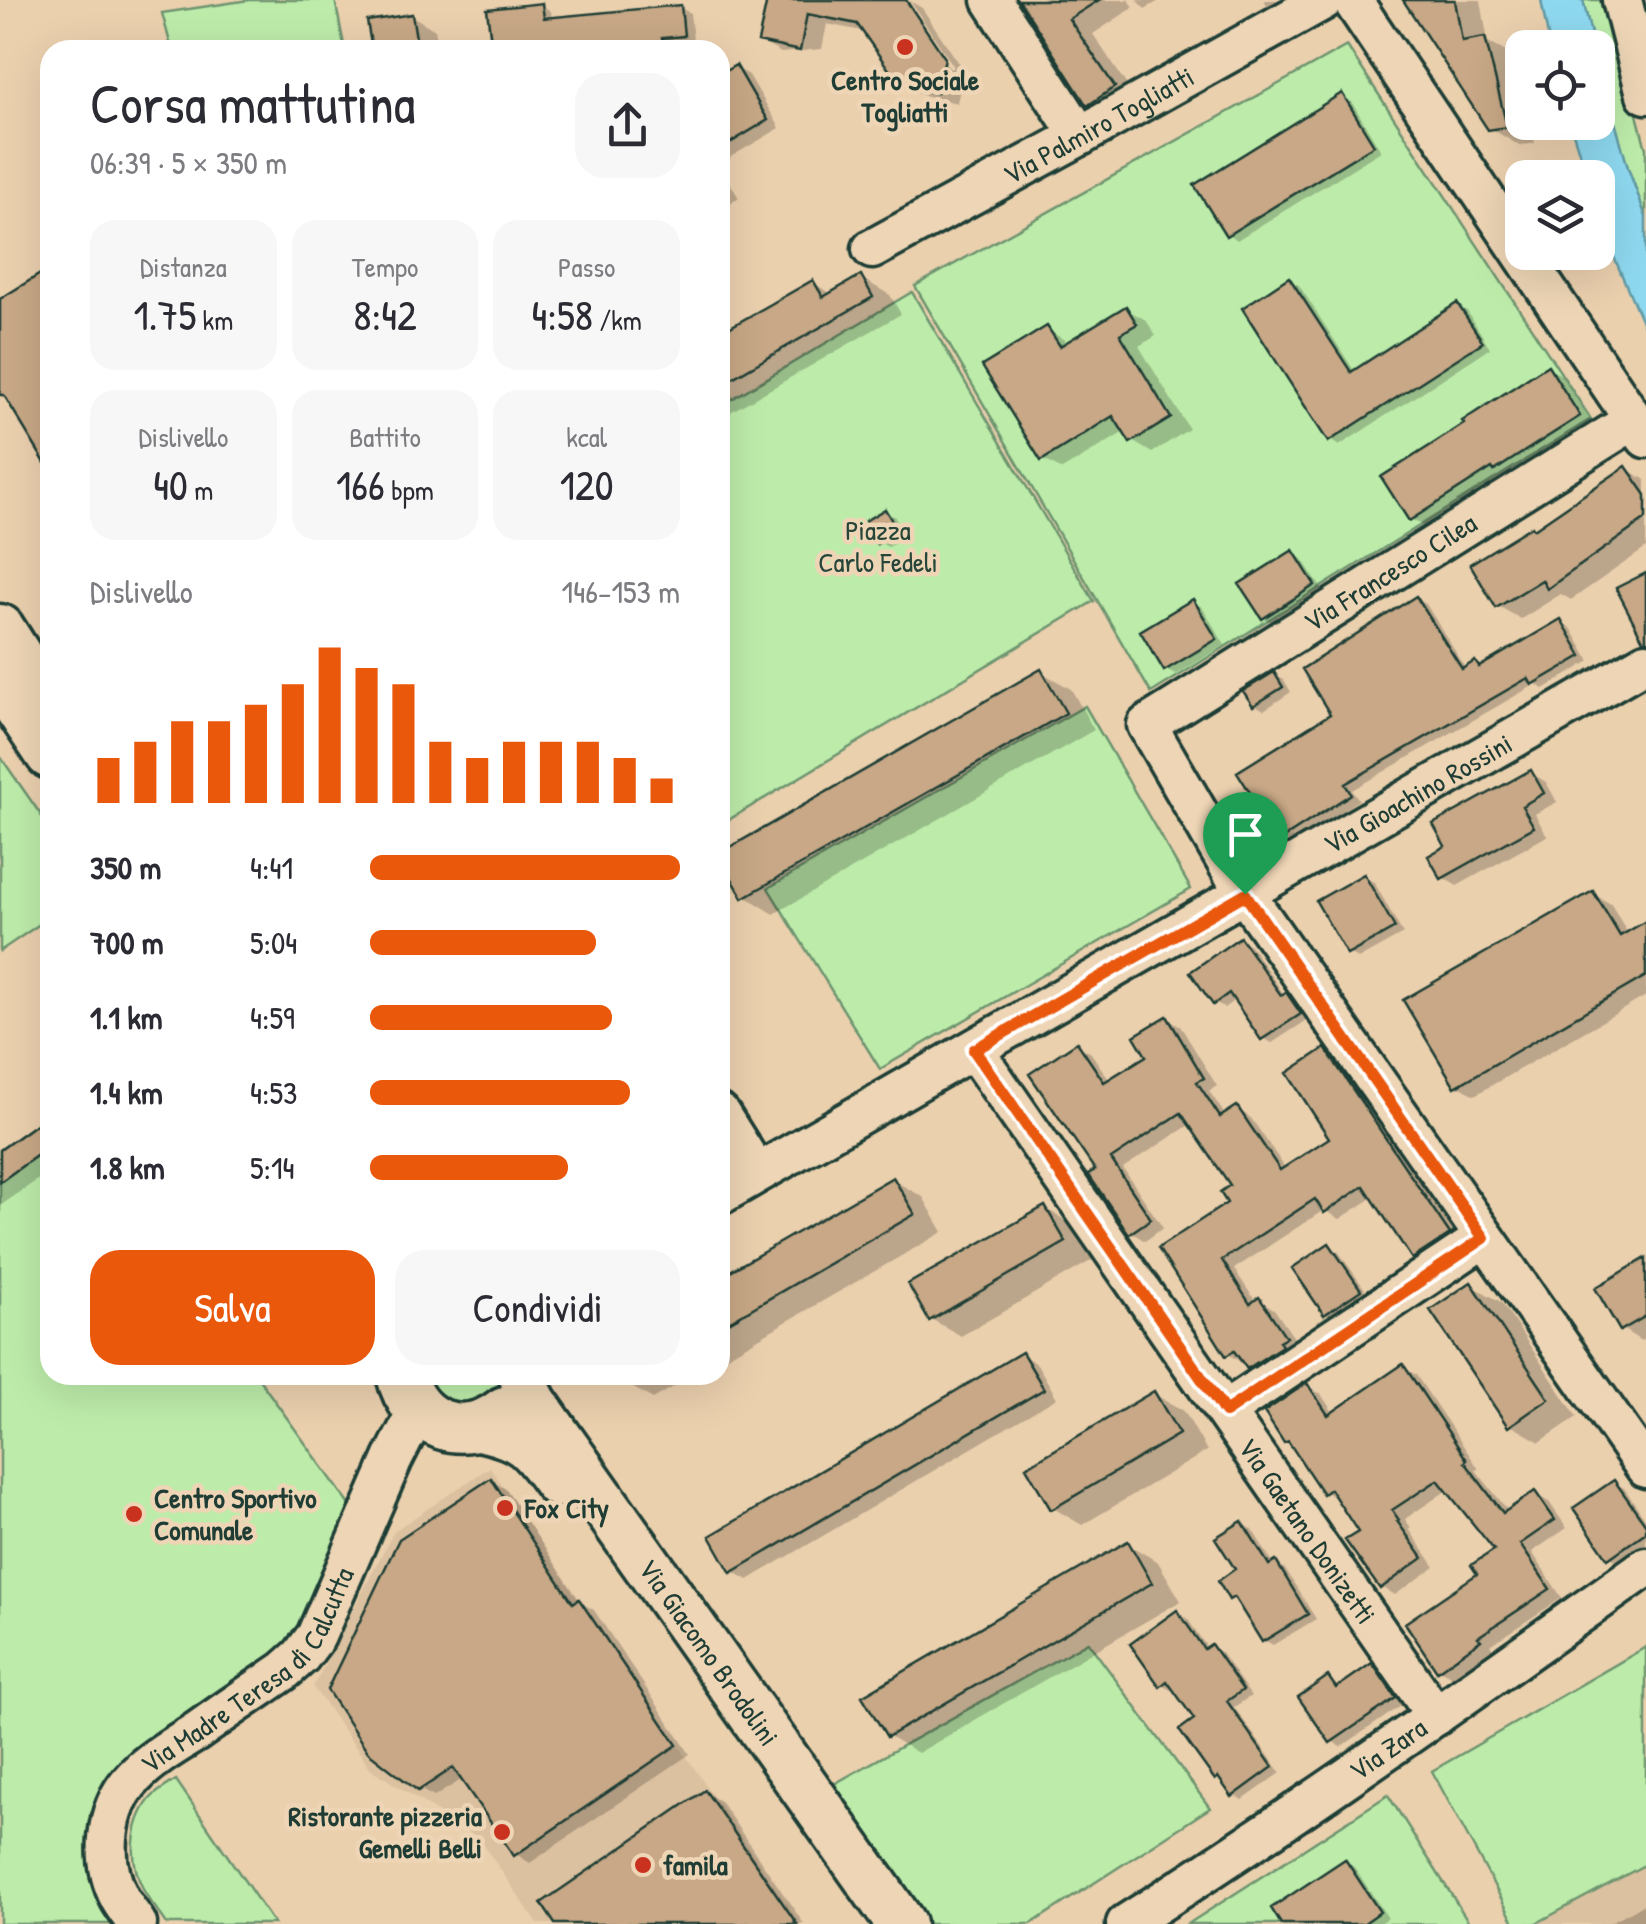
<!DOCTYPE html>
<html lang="it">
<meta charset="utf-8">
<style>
:root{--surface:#fff;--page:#f7f7f7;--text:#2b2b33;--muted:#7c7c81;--accent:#ea580c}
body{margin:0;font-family:"Patrick Hand",sans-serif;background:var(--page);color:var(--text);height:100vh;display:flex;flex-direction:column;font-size:38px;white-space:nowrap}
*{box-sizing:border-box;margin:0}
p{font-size:32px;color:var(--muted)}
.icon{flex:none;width:55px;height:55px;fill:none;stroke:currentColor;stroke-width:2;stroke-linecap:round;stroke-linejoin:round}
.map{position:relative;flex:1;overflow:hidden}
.sheet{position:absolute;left:40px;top:40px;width:690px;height:1345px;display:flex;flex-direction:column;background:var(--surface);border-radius:30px;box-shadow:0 10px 40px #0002}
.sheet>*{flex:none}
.controls{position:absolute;left:1505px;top:30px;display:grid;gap:20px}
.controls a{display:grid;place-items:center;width:110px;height:110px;border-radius:20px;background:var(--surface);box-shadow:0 10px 40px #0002;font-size:50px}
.pin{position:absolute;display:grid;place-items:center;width:85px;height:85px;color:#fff;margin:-102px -42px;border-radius:50% 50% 50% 0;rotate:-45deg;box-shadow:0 0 10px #0007}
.pin .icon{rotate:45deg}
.round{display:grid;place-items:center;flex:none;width:105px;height:105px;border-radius:30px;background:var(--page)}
.head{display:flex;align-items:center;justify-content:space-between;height:170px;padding:0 50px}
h1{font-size:55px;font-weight:600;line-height:75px}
.figures{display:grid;grid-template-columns:repeat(3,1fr);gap:15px;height:170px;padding:10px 50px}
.figures div{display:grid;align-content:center;border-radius:25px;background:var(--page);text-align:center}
.figures b{font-size:42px;font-weight:600}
.figures small{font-size:28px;font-weight:400}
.figures p{font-size:28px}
.chart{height:280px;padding:20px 50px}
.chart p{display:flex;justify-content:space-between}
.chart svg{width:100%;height:180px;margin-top:10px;stroke:var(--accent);stroke-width:6}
.action{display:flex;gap:20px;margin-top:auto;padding:20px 50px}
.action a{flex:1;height:115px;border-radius:30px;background:var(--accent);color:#fff;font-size:40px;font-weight:600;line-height:115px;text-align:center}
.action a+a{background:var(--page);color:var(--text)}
ul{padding:0 50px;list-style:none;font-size:32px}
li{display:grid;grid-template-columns:160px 120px 1fr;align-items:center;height:75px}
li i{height:25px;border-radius:12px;background:var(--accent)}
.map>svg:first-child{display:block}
</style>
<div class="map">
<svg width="1646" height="1924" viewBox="0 0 1646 1924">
<rect width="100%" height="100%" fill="#ebd0ae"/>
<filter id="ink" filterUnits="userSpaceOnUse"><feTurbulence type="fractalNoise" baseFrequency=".01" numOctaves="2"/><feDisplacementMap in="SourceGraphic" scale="20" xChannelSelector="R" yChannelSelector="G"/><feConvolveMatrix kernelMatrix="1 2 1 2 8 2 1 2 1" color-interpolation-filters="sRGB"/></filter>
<g filter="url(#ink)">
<path fill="#dcc1a0" d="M490,1467L800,1924H538L479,1839L371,1769L313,1687L394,1531Z
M1646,1864V1924H1535Z"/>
<path fill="#bdecaa" stroke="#6e946f" stroke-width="2.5" d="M249,0H335L345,50H172L162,13Z
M1583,0H1607L1646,149V217L1628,168L1600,72L1598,48L1594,47Z
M1347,46L1591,419L1151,693L915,286Z
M912,292L1094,601L720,825V406Z
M1085,706L1191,889L880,1069L768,888Z
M0,756L50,828V917L0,951Z
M50,1114V1375H256L352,1508L298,1634L279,1655L131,1756L120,1924H0V1150Z
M421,1375H502L495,1391L470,1407L441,1403Z
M1088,1642L1210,1808L1031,1924H924L827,1788Z
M1646,1647V1864L1535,1924H1515L1432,1771Z
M176,1780L274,1924H167C160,1913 150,1902 144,1891C129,1862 130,1825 150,1799C157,1791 167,1786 176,1780Z
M1388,1795L1470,1924H1188Z"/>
<path fill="#8fd9f0" stroke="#629ba5" stroke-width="2.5" d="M1541,0H1583L1594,47H1550Z
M1598,61L1628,168L1646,217V331L1605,236L1598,211V178L1587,177L1570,123L1598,122Z"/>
<path fill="#0003" d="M769,0H908L910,1H904L950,69L954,67L910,1L922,8L964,71L957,103L922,95L900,82L866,32L827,24L822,49L781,53L761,42Z
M1022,0H1129L1134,7L1093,34L1138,102L1114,118L1089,104Z
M1137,0H1161L1145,9Z
M1264,0H1303L1282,13L1267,5Z
M1406,0H1481L1488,42L1515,57L1522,89V122H1530L1535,143L1520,146L1490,128Z
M541,5L551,11L552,20L681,8L690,13L693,40L671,42L672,50H494Z
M412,16L435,30L439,50H375Z
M736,68L749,75L780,128L720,163V77Z
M1342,96L1352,102L1381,151L1237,240L1228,234Z
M720,166L739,198L720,209Z
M861,278L890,295L901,314L720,418V336L813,283L832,294Z
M1289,280L1299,285L1355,372L1457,306L1467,311L1490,348L1339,446L1330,440Z
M1126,309L1146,320L1156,336L1139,346L1189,429L1152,453L1132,441L1126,431L1062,470L1042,459L1047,329L1069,343Z
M1548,368L1561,375L1592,423L1509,476L1506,475L1424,527L1411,519Z
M1626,469L1646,480V548L1571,600L1561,594L1521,619L1498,606L1536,531Z
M885,512L895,517L906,537L888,547L879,542Z
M1293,553L1302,559L1323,591L1273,623L1263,618Z
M1416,599L1426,604L1466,669L1475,664L1483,668L1561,622L1571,628L1590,661L1544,689L1536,684L1352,790L1359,800L1291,843L1281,838L1334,714Z
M1193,602L1202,607L1225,645L1176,675L1166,669Z
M1041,672L1071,689L1094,730L774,914L745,896Z
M1274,675L1284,680L1291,692L1264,710L1254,704Z
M1531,773L1546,782L1557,802L1535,814L1547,836L1457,886L1442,877L1449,847Z
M1364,877L1374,882L1403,934L1358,959L1349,953Z
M1593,894L1611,904L1628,934L1646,924V996L1475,1095L1457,1085Z
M1240,940L1250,945L1285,996L1295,1000L1309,1019L1272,1043L1263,1038L1236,999L1224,1008L1214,1003Z
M1167,1019L1181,1027L1217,1086L1209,1091L1226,1116L1237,1109L1251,1118L1286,1169L1333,1138L1325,1051L1340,1060L1463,1242L1428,1265L1414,1257L1374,1197L1340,1219L1324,1210L1234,1269L1256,1302L1259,1300L1274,1309L1299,1345L1263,1376L1249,1367L1244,1361L1242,1363L1228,1354L1161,1249L1231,1203L1234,1186L1191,1124L1123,1168L1163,1228L1145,1241L1131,1232L1077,1045L1091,1053L1110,1081L1149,1057Z
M50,1117V1171L0,1206V1153Z
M893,1180L923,1197L943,1232L720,1360V1280Z
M1045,1208L1075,1226L1094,1259L961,1336L931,1319Z
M1329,1246L1338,1251L1369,1295L1335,1319L1326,1313Z
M1646,1261V1338L1641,1341L1622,1329Z
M1471,1285L1501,1302L1577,1417L1540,1442L1510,1425Z
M1022,1355L1037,1364L1057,1398L748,1580L733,1571Z
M1403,1367L1416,1375L1479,1469L1476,1470L1509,1512L1535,1494L1549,1502L1567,1528L1532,1552L1562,1598L1490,1645L1493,1649L1452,1677L1438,1669L1481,1575L1497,1551L1449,1489L1405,1519L1411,1528L1409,1529L1435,1567L1395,1595L1382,1587L1361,1533L1339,1500L1325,1492L1294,1446L1286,1441L1307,1386L1321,1394L1334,1414Z
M619,1375H694L653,1399L623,1382Z
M1154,1394L1184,1411L1207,1451L1082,1525L1053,1508Z
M491,1481L506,1489L580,1602L594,1610L690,1754L530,1863L516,1854L464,1778L434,1797L419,1789Z
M1614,1483L1624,1488L1646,1520V1544L1619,1562L1610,1557Z
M1242,1523L1252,1529L1274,1565L1285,1569L1316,1619L1273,1645L1264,1640L1241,1604L1231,1598L1238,1570Z
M1128,1544L1158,1562L1181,1601L918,1753L889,1736Z
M1177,1613L1187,1618L1208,1649L1211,1647L1221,1653L1251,1696L1234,1707L1281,1773L1243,1800L1233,1795L1225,1783L1216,1778L1197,1720L1175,1687L1171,1690L1161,1685Z
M1372,1666L1381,1671L1404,1704L1341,1747L1332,1741L1329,1679L1340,1688Z
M705,1793L720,1801L804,1924H558Z
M1345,1862L1354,1867L1388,1918L1379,1924H1284Z
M1646,1903V1924H1607Z"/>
<path fill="#c8a886" stroke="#1f3d34" stroke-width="2.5" d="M767,0H906L945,58L937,93L899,84L857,24L807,14L800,51L758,42Z
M1019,0H1099L1069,19L1115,87L1087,106Z
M1403,0H1455L1462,41L1485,37L1507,127L1488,130Z
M542,3L544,18L681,5L684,36L662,38L664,50H624V46L601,45L554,50H492L487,9Z
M412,14L418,50H372L367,21Z
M736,65L768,120L720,149V74Z
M1342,93L1374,145L1226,236L1194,185Z
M50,268V471L4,395H0V299Z
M861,275L873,297L720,385V333L813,280L823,297Z
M1289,277L1351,372L1457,303L1483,342L1328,442L1242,308Z
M1126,306L1137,324L1120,334L1171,418L1130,443L1113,416L1041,461L982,366L1047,326L1060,346Z
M1548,365L1580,416L1494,471L1492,468L1409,521L1381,477L1464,424L1462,421Z
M1626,466L1646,495V519L1547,589L1542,580L1496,608L1470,564L1532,526L1534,529Z
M885,509L898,531L877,544L865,521Z
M1293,550L1315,585L1262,619L1239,584Z
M1646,573V640H1643L1616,588Z
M1416,596L1462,669L1475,661L1479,667L1561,619L1582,656L1532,685L1528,678L1345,784L1351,794L1280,840L1237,772L1330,714L1302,669Z
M1193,599L1217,639L1164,671L1140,631Z
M1041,669L1066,713L743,898L720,858V853Z
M1274,672L1283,687L1253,706L1243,691Z
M1531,770L1544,793L1522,806L1534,827L1441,879L1428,856L1445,846L1433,824Z
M1364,874L1395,928L1347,955L1316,901Z
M1593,891L1620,936L1646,921V976L1455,1087L1403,1000Z
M1240,937L1281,995L1286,992L1301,1014L1261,1040L1229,993L1213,1005L1190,972Z
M1167,1016L1204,1078L1197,1082L1220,1117L1237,1106L1280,1170L1329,1138L1287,1073L1325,1048L1450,1234L1412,1259L1364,1186L1324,1213L1315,1199L1222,1260L1250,1304L1259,1297L1286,1337L1279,1341L1282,1346L1247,1369L1234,1351L1226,1356L1158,1248L1227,1203L1220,1192L1230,1185L1181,1113L1111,1159L1151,1219L1129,1234L1088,1174L1095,1170L1029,1074L1077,1042L1104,1082L1146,1056L1134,1036Z
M50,1114V1146L0,1182V1150Z
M893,1177L915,1214L720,1327V1277Z
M1045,1206L1066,1242L929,1321L908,1284Z
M1329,1243L1361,1290L1324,1315L1292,1268Z
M1646,1258V1316L1620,1331L1595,1288Z
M1471,1282L1549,1399L1508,1427L1430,1310Z
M1022,1352L1044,1389L731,1573L710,1536Z
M1403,1364L1467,1460L1465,1462L1503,1513L1535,1491L1555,1520L1520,1544L1550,1589L1478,1637L1481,1640L1437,1671L1405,1623L1477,1574L1471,1565L1494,1550L1438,1480L1392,1510L1399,1520L1397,1521L1423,1558L1380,1589L1345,1540L1358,1532L1330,1489L1323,1494L1288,1441L1284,1443L1264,1412L1307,1383L1328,1415Z
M1154,1391L1179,1434L1051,1510L1026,1467Z
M491,1478L573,1603L579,1599L677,1745L514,1856L453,1768L418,1791L368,1752L327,1690L399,1539Z
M1614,1480L1646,1525V1532L1608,1559L1573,1508Z
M1242,1521L1269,1565L1276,1561L1308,1614L1262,1642L1234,1597L1229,1600L1218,1581L1235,1569L1215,1538Z
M1128,1541L1152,1583L887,1737L862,1696Z
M1177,1610L1204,1649L1211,1644L1243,1690L1227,1701L1273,1767L1232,1797L1218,1777L1215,1780L1179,1730L1194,1719L1167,1681L1160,1687L1130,1644Z
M1372,1663L1396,1698L1330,1743L1298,1697L1328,1676L1336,1688Z
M705,1790L797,1924H555L541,1903Z
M1345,1859L1380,1912L1363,1924H1281L1271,1908Z"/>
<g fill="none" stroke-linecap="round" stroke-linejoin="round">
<g stroke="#1f3d34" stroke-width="45">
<g id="minor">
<path d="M992,0L1080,136"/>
<path d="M1352,0L1646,438"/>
<path d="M1622,0L1646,94"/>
<path id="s1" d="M872,249L1080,136L1324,0"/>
<path d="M1634,420L1147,725L1245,894L1646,1468"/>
<path id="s2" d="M974,1050L1436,1716"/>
<path d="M720,1114L757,1173"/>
<path id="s3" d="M720,1195L1646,662"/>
<path d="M1225,1411L1484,1238"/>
<path id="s4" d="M137,1924C132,1916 125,1908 120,1899C100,1862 104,1808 134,1777C151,1759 175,1745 196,1732C225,1711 255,1691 284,1671L301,1656L316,1636L393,1459L418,1410"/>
<path id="s5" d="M1126,1924C1304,1811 1475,1688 1646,1567"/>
</g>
</g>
<g stroke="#1f3d34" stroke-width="55">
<g id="major">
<path d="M0,629L50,708"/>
<path d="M5,687L50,754"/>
<path d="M401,1375C413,1426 464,1444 505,1411"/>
<path id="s6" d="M524,1375L527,1392L533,1403L901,1924"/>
<path d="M478,1426C524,1435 532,1445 558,1482"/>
</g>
</g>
<use href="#minor" stroke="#edd5b5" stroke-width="38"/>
<use href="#major" stroke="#edd5b5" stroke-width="48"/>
</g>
</g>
<g fill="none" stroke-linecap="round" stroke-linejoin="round" filter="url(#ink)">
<g stroke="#fff" stroke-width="20">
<path id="route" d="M1245,894L1484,1238L1225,1412L974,1050Z"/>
</g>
<use href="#route" stroke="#ea580c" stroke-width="12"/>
</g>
<g fill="#c8321e" stroke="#edd5b5" stroke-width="4">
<circle cx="905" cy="47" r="10"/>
<circle cx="505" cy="1508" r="10"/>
<circle cx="134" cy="1514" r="10"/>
<circle cx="502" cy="1832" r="10"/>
<circle cx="643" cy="1865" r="10"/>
</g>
<g text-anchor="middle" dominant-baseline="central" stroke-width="9" stroke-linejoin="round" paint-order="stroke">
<g font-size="28" font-weight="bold" fill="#1f3d34" stroke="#edd5b5" text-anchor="start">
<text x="905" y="80" text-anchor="middle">Centro Sociale<tspan x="905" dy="32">Togliatti</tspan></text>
<text x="154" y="1498">Centro Sportivo<tspan x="154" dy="32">Comunale</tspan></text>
<text x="525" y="1508">Fox City</text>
<text x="482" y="1816" text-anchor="end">Ristorante pizzeria<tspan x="482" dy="32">Gemelli Belli</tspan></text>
<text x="663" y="1865">famila</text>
</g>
<g font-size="28" fill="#1f3d34" stroke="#edd5b5">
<text stroke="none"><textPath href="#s1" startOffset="258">Via Palmiro Togliatti</textPath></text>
<text transform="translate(1390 572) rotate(-32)">Via Francesco Cilea</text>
<text stroke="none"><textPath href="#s3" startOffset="805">Via Gioachino Rossini</textPath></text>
<text stroke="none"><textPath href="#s2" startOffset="585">Via Gaetano Donizetti</textPath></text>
<text stroke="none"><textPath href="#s6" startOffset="335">Via Giacomo Brodolini</textPath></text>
<text stroke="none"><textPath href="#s4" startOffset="320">Via Madre Teresa di Calcutta</textPath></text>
<text stroke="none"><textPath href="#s5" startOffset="315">Via Zara</textPath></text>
</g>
<g font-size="28" fill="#27463a" stroke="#edd5b5">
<text x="878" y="530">Piazza<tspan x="878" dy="32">Carlo Fedeli</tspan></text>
</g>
</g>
</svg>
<div class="controls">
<a><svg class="icon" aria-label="locate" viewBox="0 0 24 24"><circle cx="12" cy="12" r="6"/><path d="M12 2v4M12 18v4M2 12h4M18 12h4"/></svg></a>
<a><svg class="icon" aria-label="layers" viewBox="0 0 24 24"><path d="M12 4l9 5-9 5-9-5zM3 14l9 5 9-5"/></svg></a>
</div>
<div class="pin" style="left:1245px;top:894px;background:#1e9e55"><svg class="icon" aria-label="arrive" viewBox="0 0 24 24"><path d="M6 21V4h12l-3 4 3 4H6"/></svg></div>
<section class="sheet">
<div class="head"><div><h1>Corsa mattutina</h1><p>06:39 · 5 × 350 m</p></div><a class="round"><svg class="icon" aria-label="share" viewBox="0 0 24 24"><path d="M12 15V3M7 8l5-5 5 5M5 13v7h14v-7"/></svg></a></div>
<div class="figures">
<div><p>Distanza</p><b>1.75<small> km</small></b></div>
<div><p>Tempo</p><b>8:42</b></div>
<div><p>Passo</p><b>4:58<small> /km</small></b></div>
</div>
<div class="figures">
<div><p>Dislivello</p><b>40<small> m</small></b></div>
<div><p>Battito</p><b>166<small> bpm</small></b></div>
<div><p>kcal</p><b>120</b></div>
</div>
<div class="chart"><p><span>Dislivello</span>146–153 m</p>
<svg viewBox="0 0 160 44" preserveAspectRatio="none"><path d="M5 44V33M15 44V29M25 44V24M35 44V24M45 44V20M55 44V15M65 44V6M75 44V11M85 44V15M95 44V29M105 44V33M115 44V29M125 44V29M135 44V29M145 44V33M155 44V38"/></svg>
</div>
<ul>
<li><b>350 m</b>4:41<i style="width:100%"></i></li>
<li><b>700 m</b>5:04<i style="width:73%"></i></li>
<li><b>1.1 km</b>4:59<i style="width:78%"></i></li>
<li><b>1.4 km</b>4:53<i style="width:84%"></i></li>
<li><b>1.8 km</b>5:14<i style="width:64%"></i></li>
</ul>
<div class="action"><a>Salva</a><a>Condividi</a></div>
</section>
</div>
